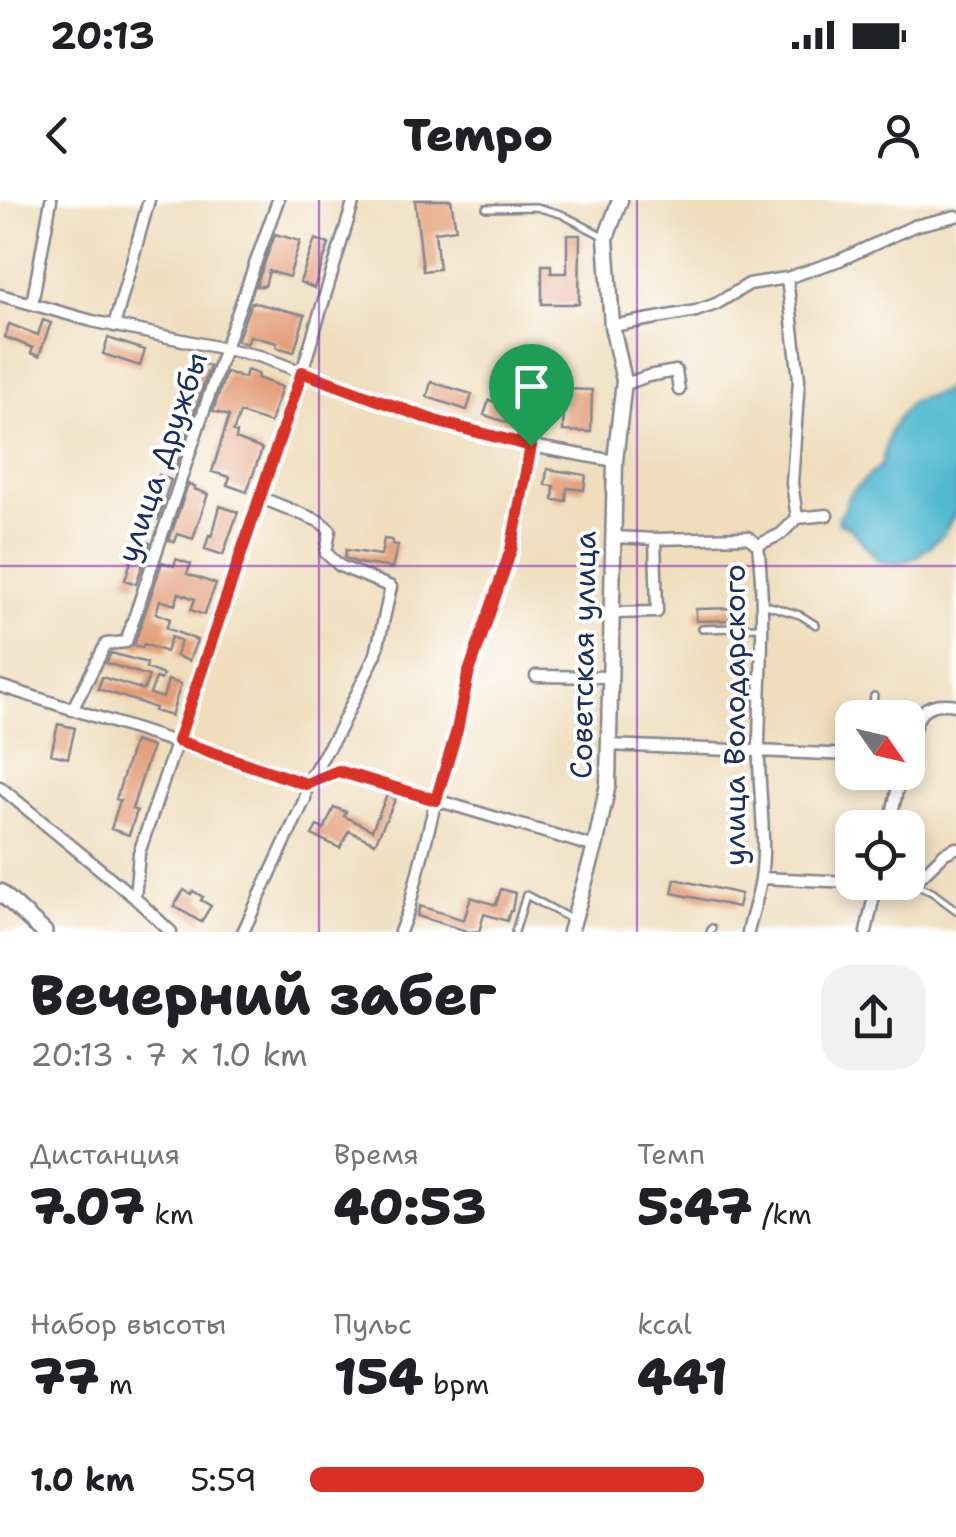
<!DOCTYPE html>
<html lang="ru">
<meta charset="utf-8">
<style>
:root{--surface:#fff;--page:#f2f2f2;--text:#202124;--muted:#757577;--accent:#d93025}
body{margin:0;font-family:"Shantell Sans",sans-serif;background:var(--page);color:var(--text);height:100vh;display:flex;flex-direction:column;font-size:38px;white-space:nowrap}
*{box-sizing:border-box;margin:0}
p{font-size:32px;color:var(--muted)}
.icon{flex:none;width:55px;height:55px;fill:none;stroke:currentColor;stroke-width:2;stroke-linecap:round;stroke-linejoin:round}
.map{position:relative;height:732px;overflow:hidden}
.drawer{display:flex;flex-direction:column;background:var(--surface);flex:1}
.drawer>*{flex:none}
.needle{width:65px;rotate:124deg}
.buttons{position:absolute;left:835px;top:500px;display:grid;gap:20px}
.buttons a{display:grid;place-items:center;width:90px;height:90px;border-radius:20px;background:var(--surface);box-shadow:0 5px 15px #0003;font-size:50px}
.pin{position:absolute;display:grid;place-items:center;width:85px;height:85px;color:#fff;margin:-102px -42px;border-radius:50% 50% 50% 0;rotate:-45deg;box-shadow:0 0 10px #0007}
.pin .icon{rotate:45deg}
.round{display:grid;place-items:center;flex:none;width:105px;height:105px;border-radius:30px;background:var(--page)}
.overview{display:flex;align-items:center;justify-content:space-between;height:170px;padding:0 30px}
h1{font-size:55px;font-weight:800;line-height:75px}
.figures{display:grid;grid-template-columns:repeat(3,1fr);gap:15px;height:170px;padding:10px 30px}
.figures div{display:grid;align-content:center}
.figures b{font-size:50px;font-weight:800}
.figures small{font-size:28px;font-weight:400}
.figures p{font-size:28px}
ul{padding:0 30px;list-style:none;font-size:32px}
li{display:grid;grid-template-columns:160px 120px 1fr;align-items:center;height:75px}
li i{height:25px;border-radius:12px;background:var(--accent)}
.status{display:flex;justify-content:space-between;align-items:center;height:70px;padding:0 50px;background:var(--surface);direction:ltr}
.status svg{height:28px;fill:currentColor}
header{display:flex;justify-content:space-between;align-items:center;height:130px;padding:0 30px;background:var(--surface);font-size:45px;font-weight:800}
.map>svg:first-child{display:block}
</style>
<div class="status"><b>20:13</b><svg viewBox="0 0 49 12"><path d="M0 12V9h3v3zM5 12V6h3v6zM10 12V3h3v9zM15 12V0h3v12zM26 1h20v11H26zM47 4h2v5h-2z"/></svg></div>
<header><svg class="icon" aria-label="back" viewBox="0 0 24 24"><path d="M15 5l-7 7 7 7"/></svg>Tempo<svg class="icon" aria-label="person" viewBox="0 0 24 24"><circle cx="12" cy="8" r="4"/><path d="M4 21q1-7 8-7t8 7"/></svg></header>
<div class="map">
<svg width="956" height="732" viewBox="0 0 956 732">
<rect width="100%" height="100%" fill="#fff"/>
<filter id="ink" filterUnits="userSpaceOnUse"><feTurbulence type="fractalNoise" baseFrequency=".01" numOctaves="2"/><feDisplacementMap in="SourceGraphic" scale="20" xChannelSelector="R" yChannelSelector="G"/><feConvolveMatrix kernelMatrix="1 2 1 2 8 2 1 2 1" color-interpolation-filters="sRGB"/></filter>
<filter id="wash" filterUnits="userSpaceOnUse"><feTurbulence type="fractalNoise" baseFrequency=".0048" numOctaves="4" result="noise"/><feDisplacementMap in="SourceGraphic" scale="40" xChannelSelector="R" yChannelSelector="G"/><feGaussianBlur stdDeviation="2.25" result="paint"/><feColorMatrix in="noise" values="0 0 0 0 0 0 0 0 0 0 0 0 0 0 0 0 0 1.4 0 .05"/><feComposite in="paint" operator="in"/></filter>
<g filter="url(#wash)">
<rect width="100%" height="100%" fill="#efddbc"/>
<path fill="#52b9d0" stroke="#367497" stroke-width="2.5" d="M956,179V312L943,335L915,358L894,364L879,361L850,328L838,322L839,315L845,310L847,299L853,291L881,265L890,231L900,215L912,201L942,192Z"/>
<g id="blocks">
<path fill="#e39d78" d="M415,0H451L456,29L435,32L439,69L423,71Z
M275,34L300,41L289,77L269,71L265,86H256Z
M567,35H580L579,104H542V65H551V73H567Z
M315,39L329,44L314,88L300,82Z
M251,102L305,115L294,152L276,147L277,143L250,136L247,144L237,141Z
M43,120L51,123L39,156L31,153L33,148L5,137L9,124L38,135Z
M108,138L145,150L140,166L103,154Z
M197,162L210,166L176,267L163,262Z
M247,170L258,174L257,178L282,187L270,223L240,213L233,232L237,233L236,239L262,249L247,292L227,285L230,277L212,272L229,216L213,211L226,172L245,178Z
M431,182L472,194L467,210L427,197Z
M565,189L592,190L591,232L563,231Z
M489,200L529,214L524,228L484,215Z
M547,269L586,275L584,290L567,288L566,301L553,300L554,286L545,285Z
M159,275L171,280L158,319L145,314Z
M188,284L195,287L194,289L208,294L193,339L178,334L175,342L169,340Z
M220,306L238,312L223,355L205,349L209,335L212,336Z
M138,339L150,343L136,384L125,380Z
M384,339L392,340V344L398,345L392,368L358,363L345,358L346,350L381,355Z
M176,359L191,364L187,374L216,384L204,415L191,410L195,399L179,393L175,405L160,400L156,413L170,419L166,428L197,440L189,461L176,456L181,441L171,437L166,452L144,444L142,448L134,445L162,362L174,366Z
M741,408V420L696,421V409Z
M111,453L147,463L146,468L163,475L161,480L156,478L150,494L163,498L168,480L181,484L171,516L154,511L155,508L139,502L98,489L102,477L144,490L149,476L106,463Z
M58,524L75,528L68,558L51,554Z
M134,541L152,547L132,609L137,611L129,635L111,629L120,600L116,599Z
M387,595L396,598L375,643L349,631L340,648L312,635L317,626L324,629L334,607L346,612L344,616L372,630Z
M675,679L741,694L738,707L672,693Z
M501,689L515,693L512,711H510L507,721L484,714L479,732H470L417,716L420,706L464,720L471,697L496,705Z
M184,690L191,694L193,691L203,697L201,700L211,706L201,722L174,706Z"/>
</g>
</g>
<g filter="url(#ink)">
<use href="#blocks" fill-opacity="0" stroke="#85868d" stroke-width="2.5"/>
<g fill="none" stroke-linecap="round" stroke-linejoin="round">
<g stroke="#85868d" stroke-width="10">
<path id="lane" d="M486,8L536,7L561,14L603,36
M763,404L800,415L816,425
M702,429L760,427
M871,518L874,496
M916,685L932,692L956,710
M515,732L526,695L571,719
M710,732L712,728"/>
</g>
<g stroke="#85868d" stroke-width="15">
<path id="street" d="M787,78L799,179L792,283L797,318
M0,95L92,121L259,156L435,221L531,246L615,261
M32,104L51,0
M114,126L149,0
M612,126L696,111L716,104L749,84L787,78L840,60L914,26L956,16
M623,185L648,176L676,171L679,190
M613,337L655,339L748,337L758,345
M613,413L657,412L655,339
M536,476L612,477
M0,486L306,584L338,571L595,647
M72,510L106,444L126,442L225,148L278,0
M608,545L852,555
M908,549C917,519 918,499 956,505
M0,587L135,698L171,732
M889,628L901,572
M761,678L852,682
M863,682L914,683L945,653L956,648
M135,698L139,653L302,172L354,0
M243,732L305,599L306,584L337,534L376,454L391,387L340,366L326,353L330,330L319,321L259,297
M400,732L409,708L436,600L457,531L468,475L511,350L531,246
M748,732C752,715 758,697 761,679C767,635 758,590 759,547C760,479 766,412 758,345L781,334L797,318L827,315
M866,732L877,682"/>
</g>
<g stroke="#85868d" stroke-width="19">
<path id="secondary" d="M570,732L595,647L608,584L615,261L624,181L612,126L606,38L620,0"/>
</g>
<g stroke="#85868d" stroke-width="20">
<path id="primary" d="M0,692L44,732"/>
</g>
<use href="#lane" stroke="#fff" stroke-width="5"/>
<use href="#street" stroke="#fff" stroke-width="10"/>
<use href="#secondary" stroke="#fff" stroke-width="14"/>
<use href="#primary" stroke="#fff" stroke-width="15"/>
</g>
</g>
<g fill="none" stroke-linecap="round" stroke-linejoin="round" filter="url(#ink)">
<g stroke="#fff" stroke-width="20">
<path id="route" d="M302,172L435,221L531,246L511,350L468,475L457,530L436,600L338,571L306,584L178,541Z"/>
</g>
<use href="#route" stroke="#d93025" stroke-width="12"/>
</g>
<path fill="none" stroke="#7b2cbf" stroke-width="2.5" stroke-opacity="0.55" d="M319,0V732M637,0V732M0,366H956"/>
<g text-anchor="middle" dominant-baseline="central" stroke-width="8" stroke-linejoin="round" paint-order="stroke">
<g font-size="30" fill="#1b2f5e" stroke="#fff">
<text transform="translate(162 257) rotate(-71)">улица Дружбы</text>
<text transform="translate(583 455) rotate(-89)">Советская улица</text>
<text transform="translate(734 515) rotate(-90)">улица Володарского</text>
</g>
</g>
</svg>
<div class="buttons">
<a><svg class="needle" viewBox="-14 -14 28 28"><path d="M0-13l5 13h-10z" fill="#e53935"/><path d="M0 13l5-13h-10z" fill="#757577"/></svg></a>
<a><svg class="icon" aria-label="locate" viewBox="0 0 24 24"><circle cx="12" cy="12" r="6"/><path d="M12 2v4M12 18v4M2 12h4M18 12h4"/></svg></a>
</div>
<div class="pin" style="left:531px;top:246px;background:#1e9e55"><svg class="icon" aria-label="arrive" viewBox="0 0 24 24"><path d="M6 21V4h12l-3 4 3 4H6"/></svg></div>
</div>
<section class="drawer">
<div class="overview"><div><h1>Вечерний забег</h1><p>20:13 · 7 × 1.0 km</p></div><a class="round"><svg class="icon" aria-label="share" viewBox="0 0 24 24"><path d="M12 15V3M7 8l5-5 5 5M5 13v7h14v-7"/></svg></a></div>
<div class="figures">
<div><p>Дистанция</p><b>7.07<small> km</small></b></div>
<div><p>Время</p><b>40:53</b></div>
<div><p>Темп</p><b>5:47<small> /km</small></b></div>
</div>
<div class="figures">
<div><p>Набор высоты</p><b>77<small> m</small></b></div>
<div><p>Пульс</p><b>154<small> bpm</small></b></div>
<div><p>kcal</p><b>441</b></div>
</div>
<ul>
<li><b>1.0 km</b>5:59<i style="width:64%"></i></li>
</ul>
</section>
